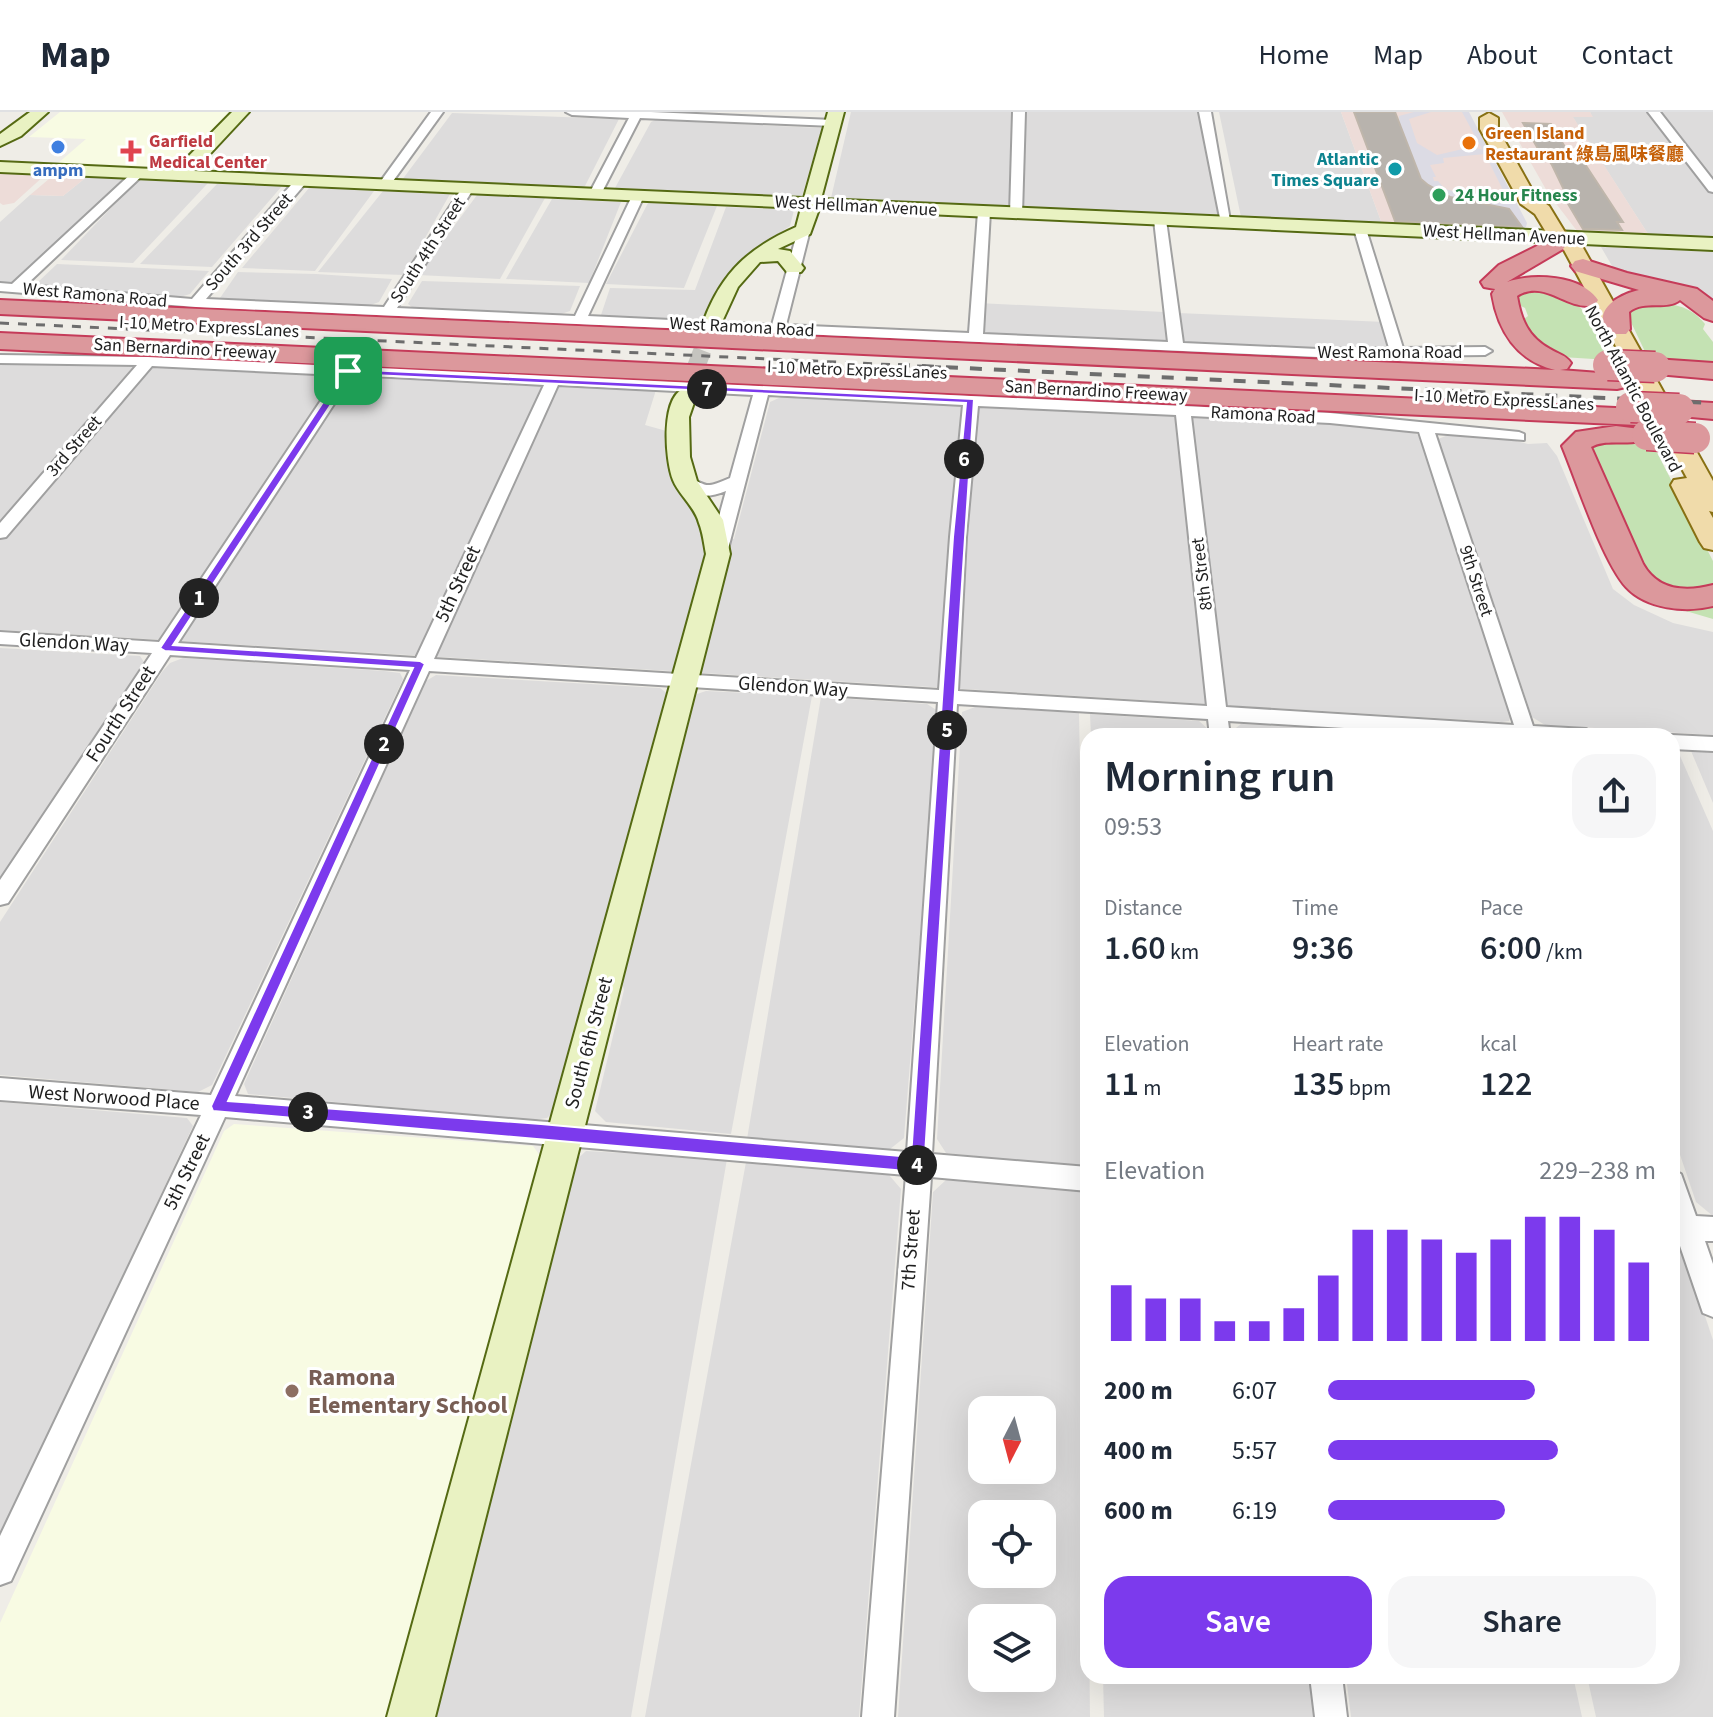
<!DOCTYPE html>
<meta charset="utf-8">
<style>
:root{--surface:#fff;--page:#f6f6f7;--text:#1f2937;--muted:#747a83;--line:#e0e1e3;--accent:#7c3aed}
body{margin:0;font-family:"Source Sans 3","Noto Sans SC",sans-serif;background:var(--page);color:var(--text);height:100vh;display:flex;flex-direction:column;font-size:30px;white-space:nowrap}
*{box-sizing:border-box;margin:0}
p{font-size:26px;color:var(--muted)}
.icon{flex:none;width:44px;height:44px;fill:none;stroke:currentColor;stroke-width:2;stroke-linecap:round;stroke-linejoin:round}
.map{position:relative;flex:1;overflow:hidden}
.side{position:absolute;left:1080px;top:616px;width:600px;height:956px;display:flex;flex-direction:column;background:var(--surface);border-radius:24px;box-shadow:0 8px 32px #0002}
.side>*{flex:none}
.needle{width:52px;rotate:186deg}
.tools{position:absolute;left:968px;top:1284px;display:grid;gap:16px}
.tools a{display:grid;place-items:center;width:88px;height:88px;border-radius:16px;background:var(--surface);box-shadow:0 8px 32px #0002;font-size:40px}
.pin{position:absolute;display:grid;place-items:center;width:68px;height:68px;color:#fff;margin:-34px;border-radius:16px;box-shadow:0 4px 12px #0006}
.km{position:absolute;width:40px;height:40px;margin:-20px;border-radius:50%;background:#222;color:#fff;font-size:22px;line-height:40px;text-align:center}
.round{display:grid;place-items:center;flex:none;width:84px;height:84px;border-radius:24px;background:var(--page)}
.head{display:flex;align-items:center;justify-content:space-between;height:136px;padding:0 24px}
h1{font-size:44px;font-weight:600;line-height:60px}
.stats{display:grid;grid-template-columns:repeat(3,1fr);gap:12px;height:136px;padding:8px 24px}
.stats div{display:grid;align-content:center}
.stats b{font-size:34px;font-weight:600}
.stats small{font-size:22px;font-weight:400}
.stats p{font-size:22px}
.chart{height:224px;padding:16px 24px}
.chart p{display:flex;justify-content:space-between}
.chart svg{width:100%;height:144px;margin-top:8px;stroke:var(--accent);stroke-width:6}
.action{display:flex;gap:16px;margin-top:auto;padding:16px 24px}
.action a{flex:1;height:92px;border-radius:24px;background:var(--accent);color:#fff;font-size:32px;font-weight:600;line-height:92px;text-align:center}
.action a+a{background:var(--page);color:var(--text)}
ul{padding:0 24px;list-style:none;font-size:26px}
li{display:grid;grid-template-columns:128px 96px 1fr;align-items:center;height:60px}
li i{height:20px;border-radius:10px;background:var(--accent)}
header{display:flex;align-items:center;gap:48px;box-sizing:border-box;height:112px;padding:0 40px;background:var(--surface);border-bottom:2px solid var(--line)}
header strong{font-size:38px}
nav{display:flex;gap:44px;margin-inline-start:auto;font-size:28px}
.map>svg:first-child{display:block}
</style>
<header>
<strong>Map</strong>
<nav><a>Home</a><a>Map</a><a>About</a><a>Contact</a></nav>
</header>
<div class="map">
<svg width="1713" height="1605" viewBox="0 0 1713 1605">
<rect width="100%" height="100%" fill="#efede7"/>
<path fill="#dddcdc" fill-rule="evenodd" d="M851,0H1199L1218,104L831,86Z
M1219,0H1341L1382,112L1241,105Z
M1590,0H1713V125L1648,122L1572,4L1592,5Z
M452,1L619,7L585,74L580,76L402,68Z
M655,8L822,16L802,84L615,76L651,10Z
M89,63L125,67L16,169L0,173V110L30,83L63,84Z
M138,68L208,71L133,151L61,148Z
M217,72L282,74L212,155L140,152Z
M309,76L374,79L315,159L242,156Z
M383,79L450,82L404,163L318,160Z
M477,83L545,86L500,167L418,163Z
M552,87L621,90L589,171L506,167Z
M648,91L717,94L684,176L606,172Z
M726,95L794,98L790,114L743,145L724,168L715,182L705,210L601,203L610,176L695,178Z
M1601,135L1713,140V187L1687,173L1615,159Z
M57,152L209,159L190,182L180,185L39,174L37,171Z
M238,160L316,162L392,167L379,190L368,194L220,186Z
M422,169L580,174L570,199L561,202L412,195L408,192Z
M978,191L1164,200L1168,231L986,223Z
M1178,201L1385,210L1395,240H1318L1185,231Z
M0,252L166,255L656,278L645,313L670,320L709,422L734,427L770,290L781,285L1326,310L1408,318L1418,323L1432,360L1511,604L1509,609L1502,610L0,518Z
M1451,322L1508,327L1528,332L1547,331L1557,344L1613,477L1634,493L1673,511L1713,520V623L1545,613L1532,605L1438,327Z
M0,536L140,544L144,550L0,766Z
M183,546L384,559L400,561L403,567L212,973L198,980L0,963V810L162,560L170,551Z
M436,563L660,576L668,582L631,710L603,828L558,995L547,1006L532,1008L248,982L244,972L426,569Z
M706,579L812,584L731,1022L606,1010L595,999L624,878L621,866L677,651L694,588L697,582Z
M821,585L927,592L938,599L904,1026L890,1037L747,1027Z
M975,595L1079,601L1087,1055L946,1041L937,1027L962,600Z
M1090,602L1199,609L1209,618L1210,624H1091Z
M1241,612L1365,618L1366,624H1232V619Z
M1672,637H1677L1713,719V1104L1696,1090L1672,1019Z
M1691,639L1713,640V691Z
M0,990L187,1006L193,1014L0,1425Z
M586,1039L727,1047L631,1605H432L574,1050Z
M746,1050L889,1063L901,1077L859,1605H645Z
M946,1068L1084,1078L1090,1605H898L933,1080ZM982,1298H1042V1358H982ZM982,1402H1042V1462H982ZM982,1506H1042V1566H982Z
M1672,1131L1684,1141L1713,1228V1605H1596L1587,1564H1672Z
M1103,1564H1310L1314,1605H1104Z
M1346,1564H1573L1582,1605H1351Z"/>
<path fill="#eddcd8" d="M1341,0H1463L1523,112L1518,117L1382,112Z
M1502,0H1590L1593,5H1573L1650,125L1584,122L1577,119L1548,81Z
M0,61L45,63L14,91L3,93L0,91Z
M56,61L89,63L63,84L30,83Z"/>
<path fill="#f8fbe3" d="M60,0H231L171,57L57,52L86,27L29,25Z
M234,1012L533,1034L543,1048L391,1605H0V1511L224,1019Z"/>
<path fill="#c4e2b3" d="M1520,180C1585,177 1582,197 1609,248L1562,245L1539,237L1520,210L1528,204L1525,196L1515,191V185Z
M1636,191C1663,191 1687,189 1705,212L1703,217L1713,230V249L1650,250L1628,204Z
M1651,329L1713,449V507L1662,492L1621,417L1626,411L1616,390L1600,384L1587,346L1598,330Z"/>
<path fill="#dcdbe4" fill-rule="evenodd" d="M1414,0H1431L1409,7L1417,31L1437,43L1467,36L1482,37L1462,0H1469L1527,111L1526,115L1516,117L1521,113L1509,97L1448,85L1419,66L1403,36H1409L1400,18L1399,4ZM1485,42L1507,86L1489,88L1445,77L1438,69H1434L1433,65H1436L1430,53L1444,51L1443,46Z"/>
<path fill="#b8b3ad" stroke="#bfb6ab" stroke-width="2" d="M1354,0H1395L1421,67L1428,73L1450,85L1509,97L1522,115L1395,109Z
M1523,11L1551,12L1568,40H1577L1623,110H1617L1622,118L1583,117L1561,80H1565L1552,53L1545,43L1541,42Z"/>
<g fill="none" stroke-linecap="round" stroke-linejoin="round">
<path stroke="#c5c4bf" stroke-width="18" stroke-dasharray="18 9" stroke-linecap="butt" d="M696,255L714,208"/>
<path stroke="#c5c4bf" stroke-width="24" stroke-dasharray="24 12" stroke-linecap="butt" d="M686,282L697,253"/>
<g stroke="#a0a0a0" stroke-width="4">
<path id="street" d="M431,0H443L388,76H380L378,73Z
M566,0H651L833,8L839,11L833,14L640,6L601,82L595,86L589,82L629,6L572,3Z
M1013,0H1025L1022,102L1016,106L1010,102Z
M1199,0H1211L1231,114L1221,111Z
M1648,0H1660L1713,68V80L1709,79Z
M134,59L144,62L26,173L192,187L297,66L301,65L307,69L305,72L206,187L384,195L462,76L468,72L474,76L397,196L575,204L632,84L638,80L644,84L588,204L772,213L798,118L804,114L810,118L786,213L969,221L978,100L984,96L990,100L983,222L1168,230L1154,108L1160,104L1166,108L1183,231L1318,237L1389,236L1354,117L1360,113L1366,117L1403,236L1485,235L1492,239L1485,243L1318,245L196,195L0,179V171L12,172Z
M0,243L148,245L1330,301L1519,320L1524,322V328L1435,321L1533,614L1586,617L1596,624H1476L1228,609L1230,624H1210L1208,607L957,592L932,1042L1088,1055V1079L931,1065L894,1605H862L906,1063L225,1005L11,1469L0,1473V1424L201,1003L0,988V966L211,983L410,558L170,543L8,791L0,793V768L152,541L0,532V520L159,530L338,263L152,254L6,425L0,426V411L137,253L0,251ZM353,263L544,273L416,546L178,531ZM558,273L753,283L730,366C702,378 709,373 685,364L677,369C690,386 707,387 726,379L709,441L718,446L727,441L768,283L963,293L950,425L939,578L434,547ZM978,294L1176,303L1207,594L958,579L966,425ZM1191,304L1330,311L1419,320L1514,613L1226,595ZM429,559L938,590L907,1040L235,984Z
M1672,623L1713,625V639L1672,637V624H1669Z
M1672,1058L1681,1062L1696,1104L1713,1105V1129H1705L1713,1152V1205L1703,1201L1678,1128L1672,1127Z
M1310,1564H1342L1347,1605H1315Z"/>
</g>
<g stroke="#556a13" stroke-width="4">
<path id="secondary" d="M30,0H48L21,24L0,34V22Z
M232,0H249L194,59L804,86L828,0H844L821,87L1713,126V138L819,97L810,122L778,137L790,139L804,156L801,160H787L778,149L760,150L738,175L721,212L714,214L704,208C722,160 750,135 796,115L801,96L0,60V50L175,58Z
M686,276L697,282L689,305L690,345L697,369L723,408L730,442L435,1605H387L706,442C704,432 703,421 699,411C695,395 679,383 673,368C665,348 660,282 686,276Z"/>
</g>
<g stroke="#887013" stroke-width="4">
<path id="primary" d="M1489,1L1498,6V17L1536,85L1549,94L1566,122L1582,134L1713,369V400L1709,399L1713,406V438L1704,436L1700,430L1671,373L1674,368L1687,366L1564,138L1552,130L1535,102L1521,92L1480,17V6Z"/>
</g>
<g stroke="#c53b59" stroke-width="4">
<path id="highway" d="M1555,125L1563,127L1567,132L1563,137L1507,170C1533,161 1581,163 1598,188L1595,193C1568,200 1545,166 1517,184C1521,208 1528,225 1550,237C1558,242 1566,243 1571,251L1567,257L1560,258L1626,263L1630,269L1626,275L1617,277L0,202V188L1555,258C1517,249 1498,219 1492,182L1495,177L1484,175L1481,170L1499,153Z
M1583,147L1627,161L1697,177L1713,189V209L1704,206L1680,188C1666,199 1645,187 1629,200L1630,217L1626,222H1608C1591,198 1618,183 1639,178L1575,159L1571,154L1575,149Z
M0,221L1637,297L1647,299L1651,305L1647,311L1637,313L0,237Z
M1655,247L1713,251V267L1646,261L1642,255L1646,249Z
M1679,289L1713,291V307L1669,303L1665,297L1669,291Z
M1616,314L1640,317L1644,323L1640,329C1624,333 1605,327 1591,335L1643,452C1658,479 1686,480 1713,473V494C1686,501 1646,497 1626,475C1602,448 1577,370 1562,334L1576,320Z"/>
</g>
<use href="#street" fill="#fff" fill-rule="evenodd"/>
<use href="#secondary" fill="#e9f2c2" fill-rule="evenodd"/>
<use href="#primary" fill="#f0dbaa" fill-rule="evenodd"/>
<use href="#highway" fill="#dc989c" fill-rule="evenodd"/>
<path stroke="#6d6d6d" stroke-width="3" stroke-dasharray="9 9" stroke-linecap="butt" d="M0,211L941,255"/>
<path stroke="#6d6d6d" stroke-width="4" stroke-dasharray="12 12" stroke-linecap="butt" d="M898,253L1713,291"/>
<g stroke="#c53b59" stroke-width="25" stroke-linecap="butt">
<path id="highway-bridge-far1" d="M1608,253L1654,255"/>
</g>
<g stroke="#c53b59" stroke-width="33" stroke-linecap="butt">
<path id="highway-bridge" d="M1608,253L1655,255
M1631,295L1679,297
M1647,323L1695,326"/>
</g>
<use href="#highway-bridge-far1" stroke="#dc989c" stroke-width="23"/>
<use href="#highway-bridge" stroke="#dc989c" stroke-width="30"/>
</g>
<path fill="#7c3aed" stroke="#fff" stroke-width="2" fill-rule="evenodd" d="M345,257L974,287L924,1058L918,1060L213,999L211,994L413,556L165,539L160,536ZM351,262L966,291L953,425L911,1045L541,1012L228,989L425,552L420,549L173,533Z"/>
<circle fill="#e8710a" stroke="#fff" stroke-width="3" cx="1469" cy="31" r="8"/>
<circle fill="#3f7fe0" stroke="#fff" stroke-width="3" cx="58" cy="35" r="8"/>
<path fill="#e0444e" stroke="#fff" stroke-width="3" d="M127 27h8v8h8v8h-8v8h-8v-8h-8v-8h8z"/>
<circle fill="#0f9aa8" stroke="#fff" stroke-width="3" cx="1395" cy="57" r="8"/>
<circle fill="#2e9e5b" stroke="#fff" stroke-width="3" cx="1439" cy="83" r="8"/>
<circle fill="#8d6e63" stroke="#fff" stroke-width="3" cx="292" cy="1279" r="8"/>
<g text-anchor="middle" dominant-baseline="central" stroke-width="6" stroke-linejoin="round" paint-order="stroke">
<g font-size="18" font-weight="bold" fill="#c56008" stroke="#fff" text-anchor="start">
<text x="1485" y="21">Green Island<tspan x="1485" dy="21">Restaurant 綠島風味餐廳</tspan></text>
</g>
<g font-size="18" font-weight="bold" fill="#be3a42" stroke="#fff" text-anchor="start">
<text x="149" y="29">Garfield<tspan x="149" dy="21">Medical Center</tspan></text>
</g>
<g font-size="18" font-weight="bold" fill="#0d838f" stroke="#fff" text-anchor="end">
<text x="1379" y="47">Atlantic<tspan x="1379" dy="21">Times Square</tspan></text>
</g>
<g font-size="18" font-weight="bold" fill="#366cbe" stroke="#fff">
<text x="58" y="58">ampm</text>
</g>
<g font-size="18" font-weight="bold" fill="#27864d" stroke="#fff" text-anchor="start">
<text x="1455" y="83">24 Hour Fitness</text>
</g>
<g font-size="18" fill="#1f1f1f" stroke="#fff">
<text transform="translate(856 94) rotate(3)">West Hellman Avenue</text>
<text transform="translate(1504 123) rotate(3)">West Hellman Avenue</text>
<text transform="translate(249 130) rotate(-49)">South 3rd Street</text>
<text transform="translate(428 138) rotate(-57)">South 4th Street</text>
<text transform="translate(95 183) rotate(5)">West Ramona Road</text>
<text transform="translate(209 215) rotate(3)">I-10 Metro ExpressLanes</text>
<text transform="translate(742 215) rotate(3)">West Ramona Road</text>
<text transform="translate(185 237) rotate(3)">San Bernardino Freeway</text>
<text x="1390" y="240">West Ramona Road</text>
<text transform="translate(857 258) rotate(2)">I-10 Metro ExpressLanes</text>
<text transform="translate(1633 277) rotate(62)">North Atlantic Boulevard</text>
<text transform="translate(1096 279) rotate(3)">San Bernardino Freeway</text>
<text transform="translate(1504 288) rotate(3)">I-10 Metro ExpressLanes</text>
<text transform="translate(1263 303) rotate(3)">Ramona Road</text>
<text transform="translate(74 334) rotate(-49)">3rd Street</text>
<text transform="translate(1202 462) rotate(-97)">8th Street</text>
<text transform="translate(1476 469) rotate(72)">9th Street</text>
</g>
<g font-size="20" fill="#1f1f1f" stroke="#fff">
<text transform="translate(458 472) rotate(-65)">5th Street</text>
<text transform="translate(74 531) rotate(3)">Glendon Way</text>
<text transform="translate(793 575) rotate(4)">Glendon Way</text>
<text transform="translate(121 602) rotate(-57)">Fourth Street</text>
<text transform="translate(589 931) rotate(-75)">South 6th Street</text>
<text transform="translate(114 986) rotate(4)">West Norwood Place</text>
<text transform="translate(187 1060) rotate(-64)">5th Street</text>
<text transform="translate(911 1138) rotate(-86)">7th Street</text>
</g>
<g font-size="24" font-weight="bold" fill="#785e54" stroke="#fff" text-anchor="start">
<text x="308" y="1265">Ramona<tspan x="308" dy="28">Elementary School</tspan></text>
</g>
</g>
</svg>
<div class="tools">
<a><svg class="needle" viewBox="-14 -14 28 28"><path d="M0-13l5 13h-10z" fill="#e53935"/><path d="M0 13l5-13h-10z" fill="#747a83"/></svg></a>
<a><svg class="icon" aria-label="locate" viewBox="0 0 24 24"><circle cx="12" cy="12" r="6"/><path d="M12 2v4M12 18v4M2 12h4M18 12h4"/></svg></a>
<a><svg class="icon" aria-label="layers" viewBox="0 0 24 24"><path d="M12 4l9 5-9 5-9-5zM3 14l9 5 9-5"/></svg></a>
</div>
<div class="pin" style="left:348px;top:259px;background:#1e9e55"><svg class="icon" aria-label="arrive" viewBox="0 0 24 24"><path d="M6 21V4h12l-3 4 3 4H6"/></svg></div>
<b class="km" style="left:199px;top:486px">1</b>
<b class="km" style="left:384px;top:632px">2</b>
<b class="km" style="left:308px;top:1000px">3</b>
<b class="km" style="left:917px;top:1053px">4</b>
<b class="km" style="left:947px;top:618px">5</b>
<b class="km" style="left:964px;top:347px">6</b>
<b class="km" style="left:707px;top:277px">7</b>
<section class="side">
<div class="head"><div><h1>Morning run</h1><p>09:53</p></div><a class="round"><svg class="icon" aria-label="share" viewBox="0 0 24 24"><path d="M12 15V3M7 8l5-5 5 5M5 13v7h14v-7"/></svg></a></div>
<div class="stats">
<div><p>Distance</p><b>1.60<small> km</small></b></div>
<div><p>Time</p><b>9:36</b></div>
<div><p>Pace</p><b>6:00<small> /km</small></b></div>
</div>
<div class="stats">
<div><p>Elevation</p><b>11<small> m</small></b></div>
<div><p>Heart rate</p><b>135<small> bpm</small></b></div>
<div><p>kcal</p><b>122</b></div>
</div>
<div class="chart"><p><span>Elevation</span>229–238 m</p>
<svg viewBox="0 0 160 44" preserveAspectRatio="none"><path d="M5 44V27M15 44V31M25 44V31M35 44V38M45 44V38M55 44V34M65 44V24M75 44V10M85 44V10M95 44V13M105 44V17M115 44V13M125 44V6M135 44V6M145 44V10M155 44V20"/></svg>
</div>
<ul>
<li><b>200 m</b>6:07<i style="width:63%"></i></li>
<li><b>400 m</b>5:57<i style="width:70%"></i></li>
<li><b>600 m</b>6:19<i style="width:54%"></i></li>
</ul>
<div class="action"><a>Save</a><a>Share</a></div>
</section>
</div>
